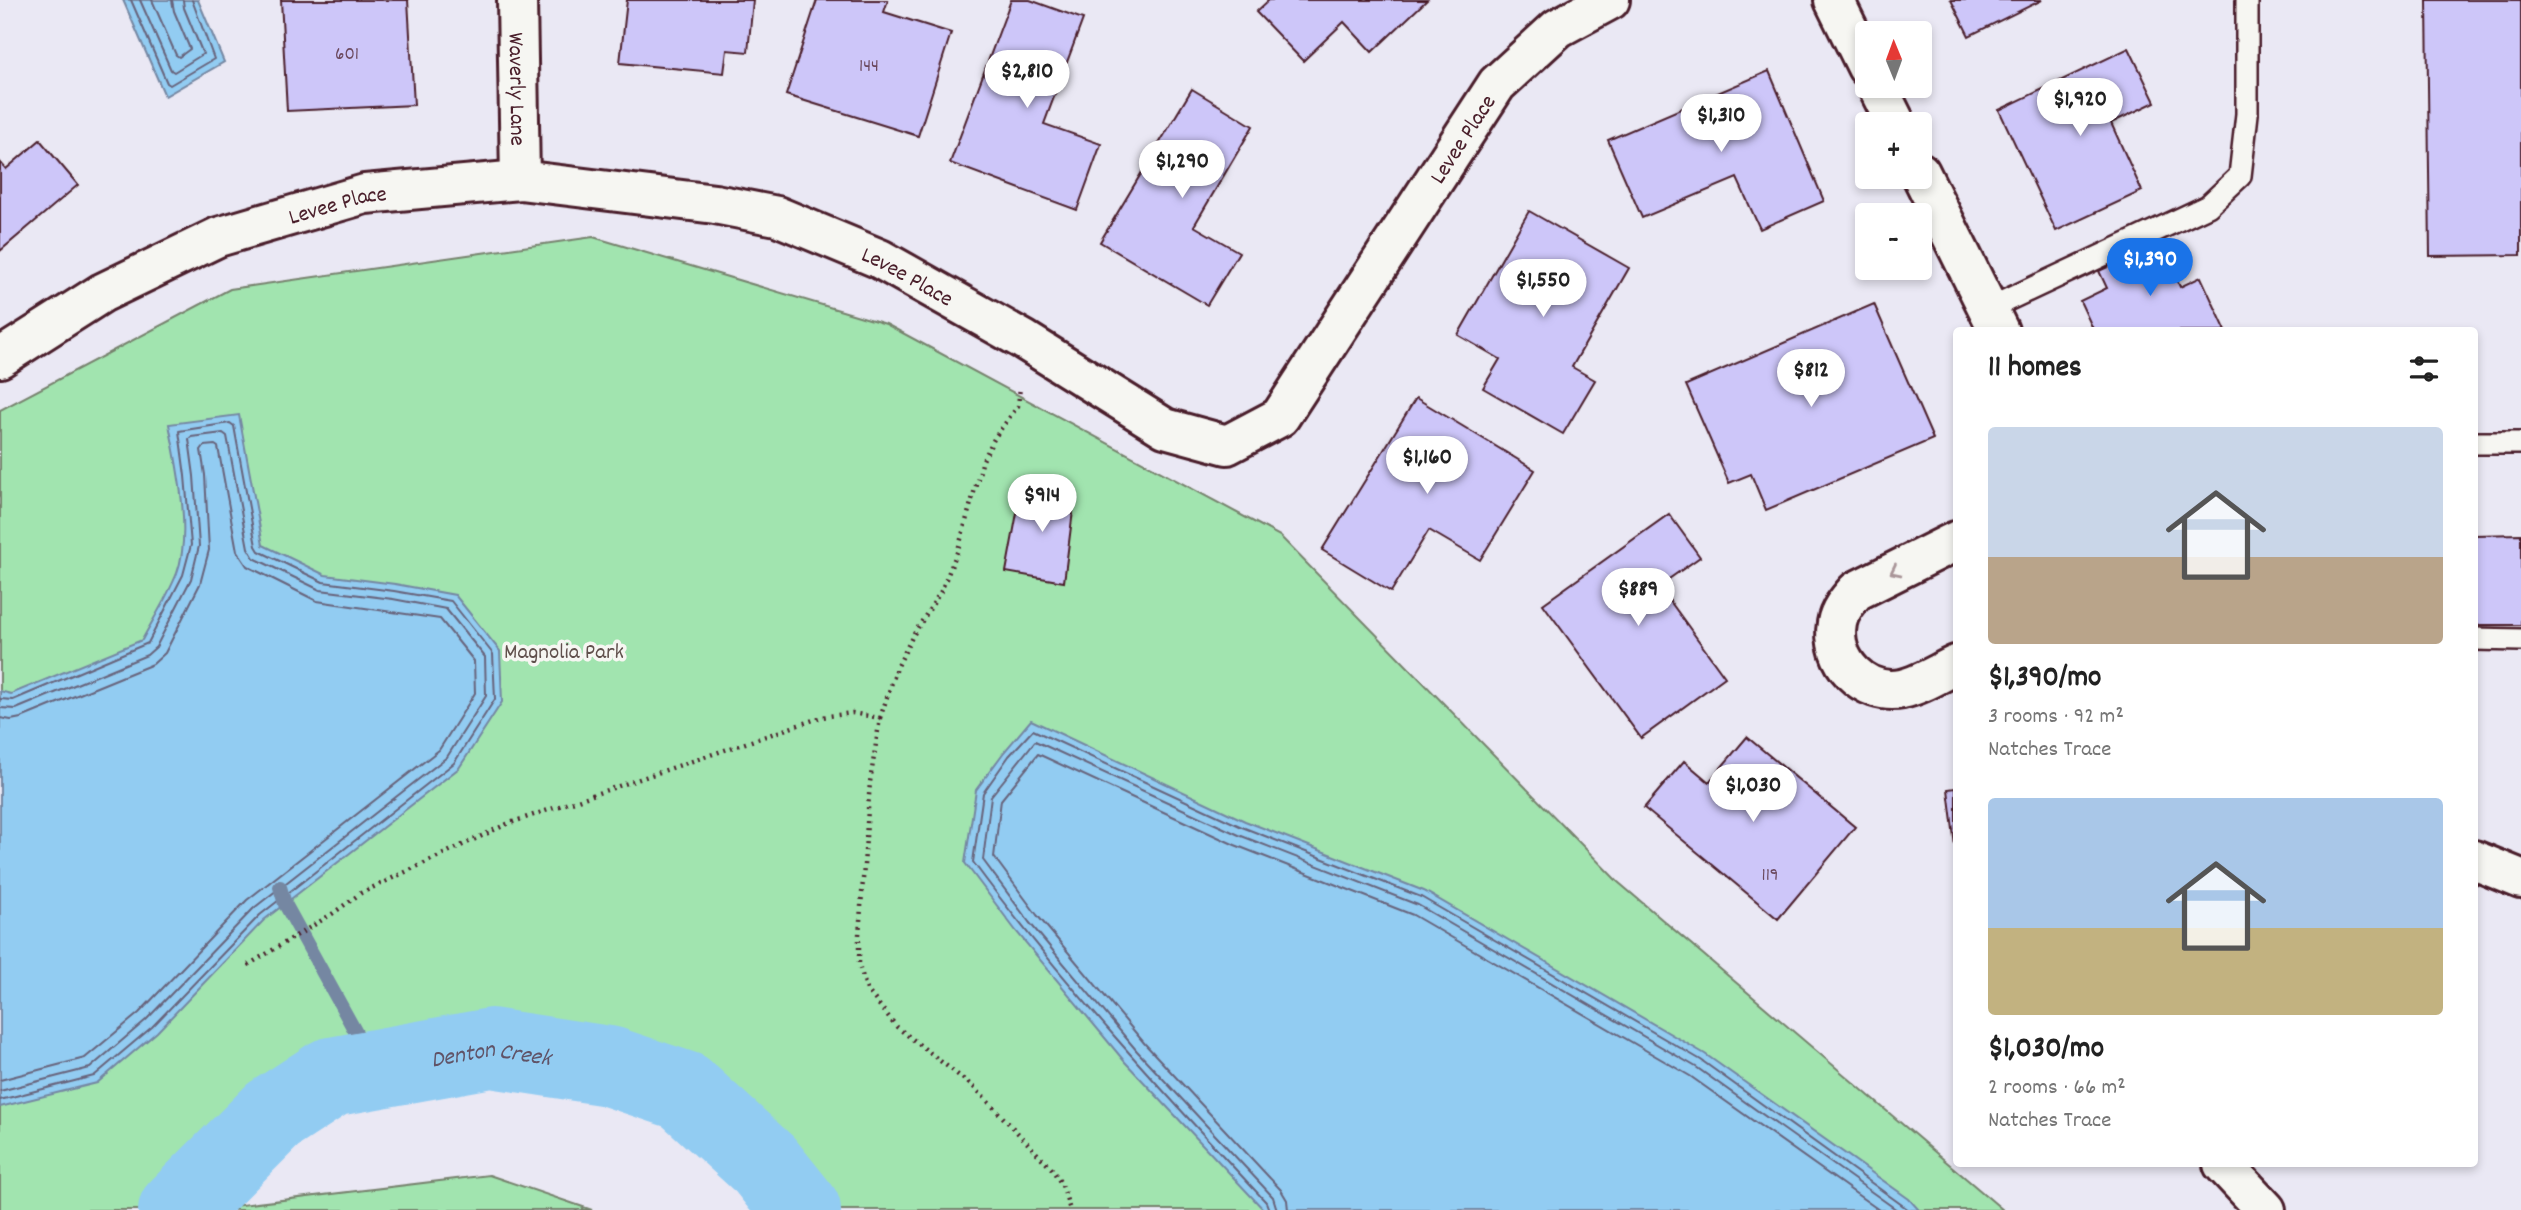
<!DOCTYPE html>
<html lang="en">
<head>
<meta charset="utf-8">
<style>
  body { margin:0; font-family:Dekko,sans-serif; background:#f2f2f2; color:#222; height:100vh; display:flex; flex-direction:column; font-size:26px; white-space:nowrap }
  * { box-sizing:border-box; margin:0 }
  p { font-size:23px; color:#767676 }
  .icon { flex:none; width:38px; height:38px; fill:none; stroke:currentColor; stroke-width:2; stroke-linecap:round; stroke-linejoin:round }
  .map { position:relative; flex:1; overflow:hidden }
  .sheet { position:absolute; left:1953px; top:327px; width:525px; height:840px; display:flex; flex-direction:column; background:#fff; border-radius:7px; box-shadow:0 4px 10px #0003 }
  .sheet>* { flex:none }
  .needle { width:46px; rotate:359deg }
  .buttons { position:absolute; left:1855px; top:21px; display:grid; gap:14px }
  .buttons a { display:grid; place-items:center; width:77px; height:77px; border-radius:7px; background:#fff; box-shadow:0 4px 10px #0003; font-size:35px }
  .price { position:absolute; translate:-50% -60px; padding:0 16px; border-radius:24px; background:#fff; color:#222; font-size:23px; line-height:46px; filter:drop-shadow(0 2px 4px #0008) }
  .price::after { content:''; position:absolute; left:50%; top:42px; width:21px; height:16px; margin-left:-10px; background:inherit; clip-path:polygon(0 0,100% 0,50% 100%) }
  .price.current { background:#1a73e8; color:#fff }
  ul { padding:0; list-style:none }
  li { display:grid; align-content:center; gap:14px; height:371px; padding:0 35px }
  li span { display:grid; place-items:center; height:217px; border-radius:7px; color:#555 }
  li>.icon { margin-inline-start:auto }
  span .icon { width:126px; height:126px; fill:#fffc; stroke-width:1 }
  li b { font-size:30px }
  h2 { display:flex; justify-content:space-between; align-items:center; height:84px; padding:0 35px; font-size:30px }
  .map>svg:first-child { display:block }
</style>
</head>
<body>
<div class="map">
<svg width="2521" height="1210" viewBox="0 0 2521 1210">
  <rect width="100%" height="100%" fill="#eae8f4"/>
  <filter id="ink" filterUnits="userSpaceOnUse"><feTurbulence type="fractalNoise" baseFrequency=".0143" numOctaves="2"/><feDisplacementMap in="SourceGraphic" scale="14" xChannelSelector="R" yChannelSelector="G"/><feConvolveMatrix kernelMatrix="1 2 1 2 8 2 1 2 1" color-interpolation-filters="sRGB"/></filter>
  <g filter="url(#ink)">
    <!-- green -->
    <path fill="#a1e4af" stroke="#76826d" stroke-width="2" d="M593,237L886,324L1280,536L1618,882L2003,1210H801L765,1165L684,1091L609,1066L491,1048L331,1077L273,1115L178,1210H0V410L230,289Z
      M489,1175L592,1210H212L216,1208Z"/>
    <!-- water -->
    <path fill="#92ccf2" stroke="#7587a2" stroke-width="2" d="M123,0H198L224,62L165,96Z
      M239,415L263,545L325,575L395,584L455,595L500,651L502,702L459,768L264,920L157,1032L97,1083L0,1107V691L11,694L142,640C154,618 168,596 177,573C192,533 177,466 169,424Z
      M1031,720L1245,821L1424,891L1705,1054L1909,1199L1919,1210H1264L1125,1062L1016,931L965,863L976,790L1004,752Z"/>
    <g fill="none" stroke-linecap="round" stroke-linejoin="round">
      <!-- shore -->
      <path stroke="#67647b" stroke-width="2" d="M131,0L167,83L170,85L214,59L192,0
        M140,0L171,70L174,72L203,54L184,8L183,0
        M152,0L176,55L179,57L190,49L174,11L172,0
        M0,699L13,700L148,643L183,575L191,545L185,476L179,431L230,423L234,426L256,546L259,551L323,582L394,591L451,601L493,654L495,699L454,763L260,915L152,1027L94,1076L0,1100
        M0,708L16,709L147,655L156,647L191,579L199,546L194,476L189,439L191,437L223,433L227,436L248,548L254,558L320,590L393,599L446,609L485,657L486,696L447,757L254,908L146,1020L90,1068L0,1091
        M0,718L11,720L21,718L153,664L165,653L200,584L209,550L205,475L201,450L204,446L215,445L218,447L237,551L247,566L317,601L440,619L474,661L475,693L439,750L247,900L139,1013L85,1058L0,1080
        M1269,1210L1266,1202C1164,1093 1062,983 973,862L983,793L1009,756L1033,730L1242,827L1421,897L1701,1060L1909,1210
        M1277,1210L1273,1197L1137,1051L1029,922L983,860L991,796L1035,741L1239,835L1418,905L1696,1067L1897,1210
        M1288,1210L1287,1200L1281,1190L1145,1044L1037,915L994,857L1001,800L1038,754L1235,845L1413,915L1690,1076L1879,1210"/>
      <!-- stream -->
      <path stroke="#7587a2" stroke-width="14" d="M280,887L285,904L376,1069"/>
      <!-- river -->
      <path stroke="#92ccf2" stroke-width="80" id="s1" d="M178,1210L273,1115L331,1077L491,1048L609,1066L684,1091L765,1165L801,1210"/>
    </g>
    <!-- building -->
    <path fill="#cdc6f9" stroke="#4a1f2b" stroke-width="2" d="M281,0H408L414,105L287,111Z
      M627,0H753L748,52L727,50L724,73L620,63Z
      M817,0H888L884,12L951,33L918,136L786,95Z
      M1011,0H1030L1083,19L1044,124L1101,144L1077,210L950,163Z
      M1269,0H1427L1372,52L1344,22L1303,61L1256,12Z
      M1951,0H2042L1969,36Z
      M2427,0H2521V255L2430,256Z
      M2129,48L2155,102L2111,123L2142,191L2056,231L1999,110Z
      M1769,71L1824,201L1760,229L1737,178L1642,218L1608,140Z
      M1192,89L1253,126L1194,226L1239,252L1207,305L1100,242Z
      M40,140L78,185L0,251V162L6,169Z
      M1529,211L1629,268L1572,367L1595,380L1563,434L1483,388L1500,359L1458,335Z
      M2160,243L2180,287L2201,277L2226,331H2094L2080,301L2107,288L2099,271Z
      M1874,304L1933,439L1766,510L1751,474L1729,483L1686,385Z
      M1416,398L1535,470L1480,560L1429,530L1391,592L1322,550Z
      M1022,486L1075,495L1064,582L1006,572Z
      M1669,514L1700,557L1659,586L1725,677L1641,738L1543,604Z
      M2521,534V625H2474V535Z
      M1747,737L1855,827L1778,919L1644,808L1684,761L1709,782Z
      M1956,788V854L1948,789Z"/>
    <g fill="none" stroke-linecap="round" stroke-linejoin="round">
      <defs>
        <path id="service" d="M1988,309L2208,206L2240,176L2247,114V0
          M2474,443H2521
          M2474,639L2521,640"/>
        <g id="minor">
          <path id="s2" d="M517,0L520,180"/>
          <path d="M1834,0L1867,67"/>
          <path d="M1877,86L1896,124"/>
          <path d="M1920,172L1999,331"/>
          <path id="s3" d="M0,358L102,293L218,237L365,194L520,180L715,204L777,216L880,259L1024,340L1165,428L1227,445L1280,417L1497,84L1558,28L1610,0"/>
          <path d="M1956,541L1856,591C1848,600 1839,611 1837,623C1830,661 1864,696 1902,689C1921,685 1939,673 1956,665"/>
          <path d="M2474,860L2521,879"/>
          <path d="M2223,1164L2266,1210"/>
        </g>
      </defs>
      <!-- service casing -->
      <use href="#service" stroke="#4a1f2b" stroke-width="26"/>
      <!-- minor casing -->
      <use href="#minor" stroke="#4a1f2b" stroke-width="44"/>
      <!-- path -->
      <path stroke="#4a1f2b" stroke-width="4.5" stroke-dasharray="2 5" stroke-linecap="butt" d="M880,718L897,668L912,637L941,591L958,550L983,460L995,437L1018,406L1020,387
        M248,965L332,914L361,893L507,824L822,717L852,713L880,718L870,782L859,935V965L867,990L897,1027L976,1089L1052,1169L1062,1185L1070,1210"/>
      <!-- service -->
      <use href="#service" stroke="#f6f6f2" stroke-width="21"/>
      <!-- minor -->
      <use href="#minor" stroke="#f6f6f2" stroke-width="38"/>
    </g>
    <!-- one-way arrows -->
    <defs><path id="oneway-chevron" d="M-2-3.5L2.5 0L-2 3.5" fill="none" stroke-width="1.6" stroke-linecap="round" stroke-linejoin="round" transform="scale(1.75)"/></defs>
    <use stroke="#a99598" href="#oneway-chevron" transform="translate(1895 571) rotate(154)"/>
  </g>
  <g text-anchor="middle" stroke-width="7" stroke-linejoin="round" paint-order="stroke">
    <!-- number labels -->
    <g font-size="19" fill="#6b495e">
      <text x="347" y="59">601</text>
      <text x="869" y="71">144</text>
      <text x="1770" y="880">119</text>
    </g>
    <!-- street labels -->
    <g font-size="23" fill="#4a1f2b" stroke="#f6f6f2">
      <text dy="8" stroke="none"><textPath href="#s2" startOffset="89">Waverly Lane</textPath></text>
      <text dy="8" stroke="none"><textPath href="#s3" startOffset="1718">Levee Place</textPath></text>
      <text dy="8" stroke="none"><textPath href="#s3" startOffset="374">Levee Place</textPath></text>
      <text dy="8" stroke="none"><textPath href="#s3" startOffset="962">Levee Place</textPath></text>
    </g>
    <!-- park labels -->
    <g font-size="23" fill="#60504c" stroke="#f6f6f2">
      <text x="564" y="658">Magnolia Park</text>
    </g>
    <!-- water labels -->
    <g font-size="24" font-style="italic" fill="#605367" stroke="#f6f6f2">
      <text dy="8" stroke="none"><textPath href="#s1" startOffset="366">Denton Creek</textPath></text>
    </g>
  </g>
</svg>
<div class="buttons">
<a><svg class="needle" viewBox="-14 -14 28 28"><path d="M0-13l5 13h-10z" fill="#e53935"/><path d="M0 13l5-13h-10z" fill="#767676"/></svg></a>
<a>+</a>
<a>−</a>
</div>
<b class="price" style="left:1027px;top:110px">$2,810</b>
<b class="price" style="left:2080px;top:138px">$1,920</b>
<b class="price" style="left:1721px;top:154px">$1,310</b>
<b class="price" style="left:1182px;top:200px">$1,290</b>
<b class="price current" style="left:2150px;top:298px">$1,390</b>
<b class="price" style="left:1543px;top:319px">$1,550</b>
<b class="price" style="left:1811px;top:409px">$812</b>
<b class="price" style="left:1427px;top:496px">$1,160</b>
<b class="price" style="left:1042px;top:534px">$914</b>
<b class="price" style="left:1638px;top:628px">$889</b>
<b class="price" style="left:1753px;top:824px">$1,030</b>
<section class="sheet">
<h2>11 homes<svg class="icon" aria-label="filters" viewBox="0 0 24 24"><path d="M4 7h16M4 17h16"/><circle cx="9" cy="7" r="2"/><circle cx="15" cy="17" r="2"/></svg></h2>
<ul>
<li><span style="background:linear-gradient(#c9d6e8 60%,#b9a48a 0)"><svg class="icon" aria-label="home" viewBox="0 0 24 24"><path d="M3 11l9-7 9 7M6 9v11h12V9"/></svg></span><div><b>$1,390/mo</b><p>3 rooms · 92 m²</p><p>Natches Trace</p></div></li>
<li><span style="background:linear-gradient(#a9c7e8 60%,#c2b280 0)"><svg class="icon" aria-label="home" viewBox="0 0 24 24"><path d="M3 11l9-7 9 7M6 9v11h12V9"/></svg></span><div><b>$1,030/mo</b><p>2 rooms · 66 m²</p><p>Natches Trace</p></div></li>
</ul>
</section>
</div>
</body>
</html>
